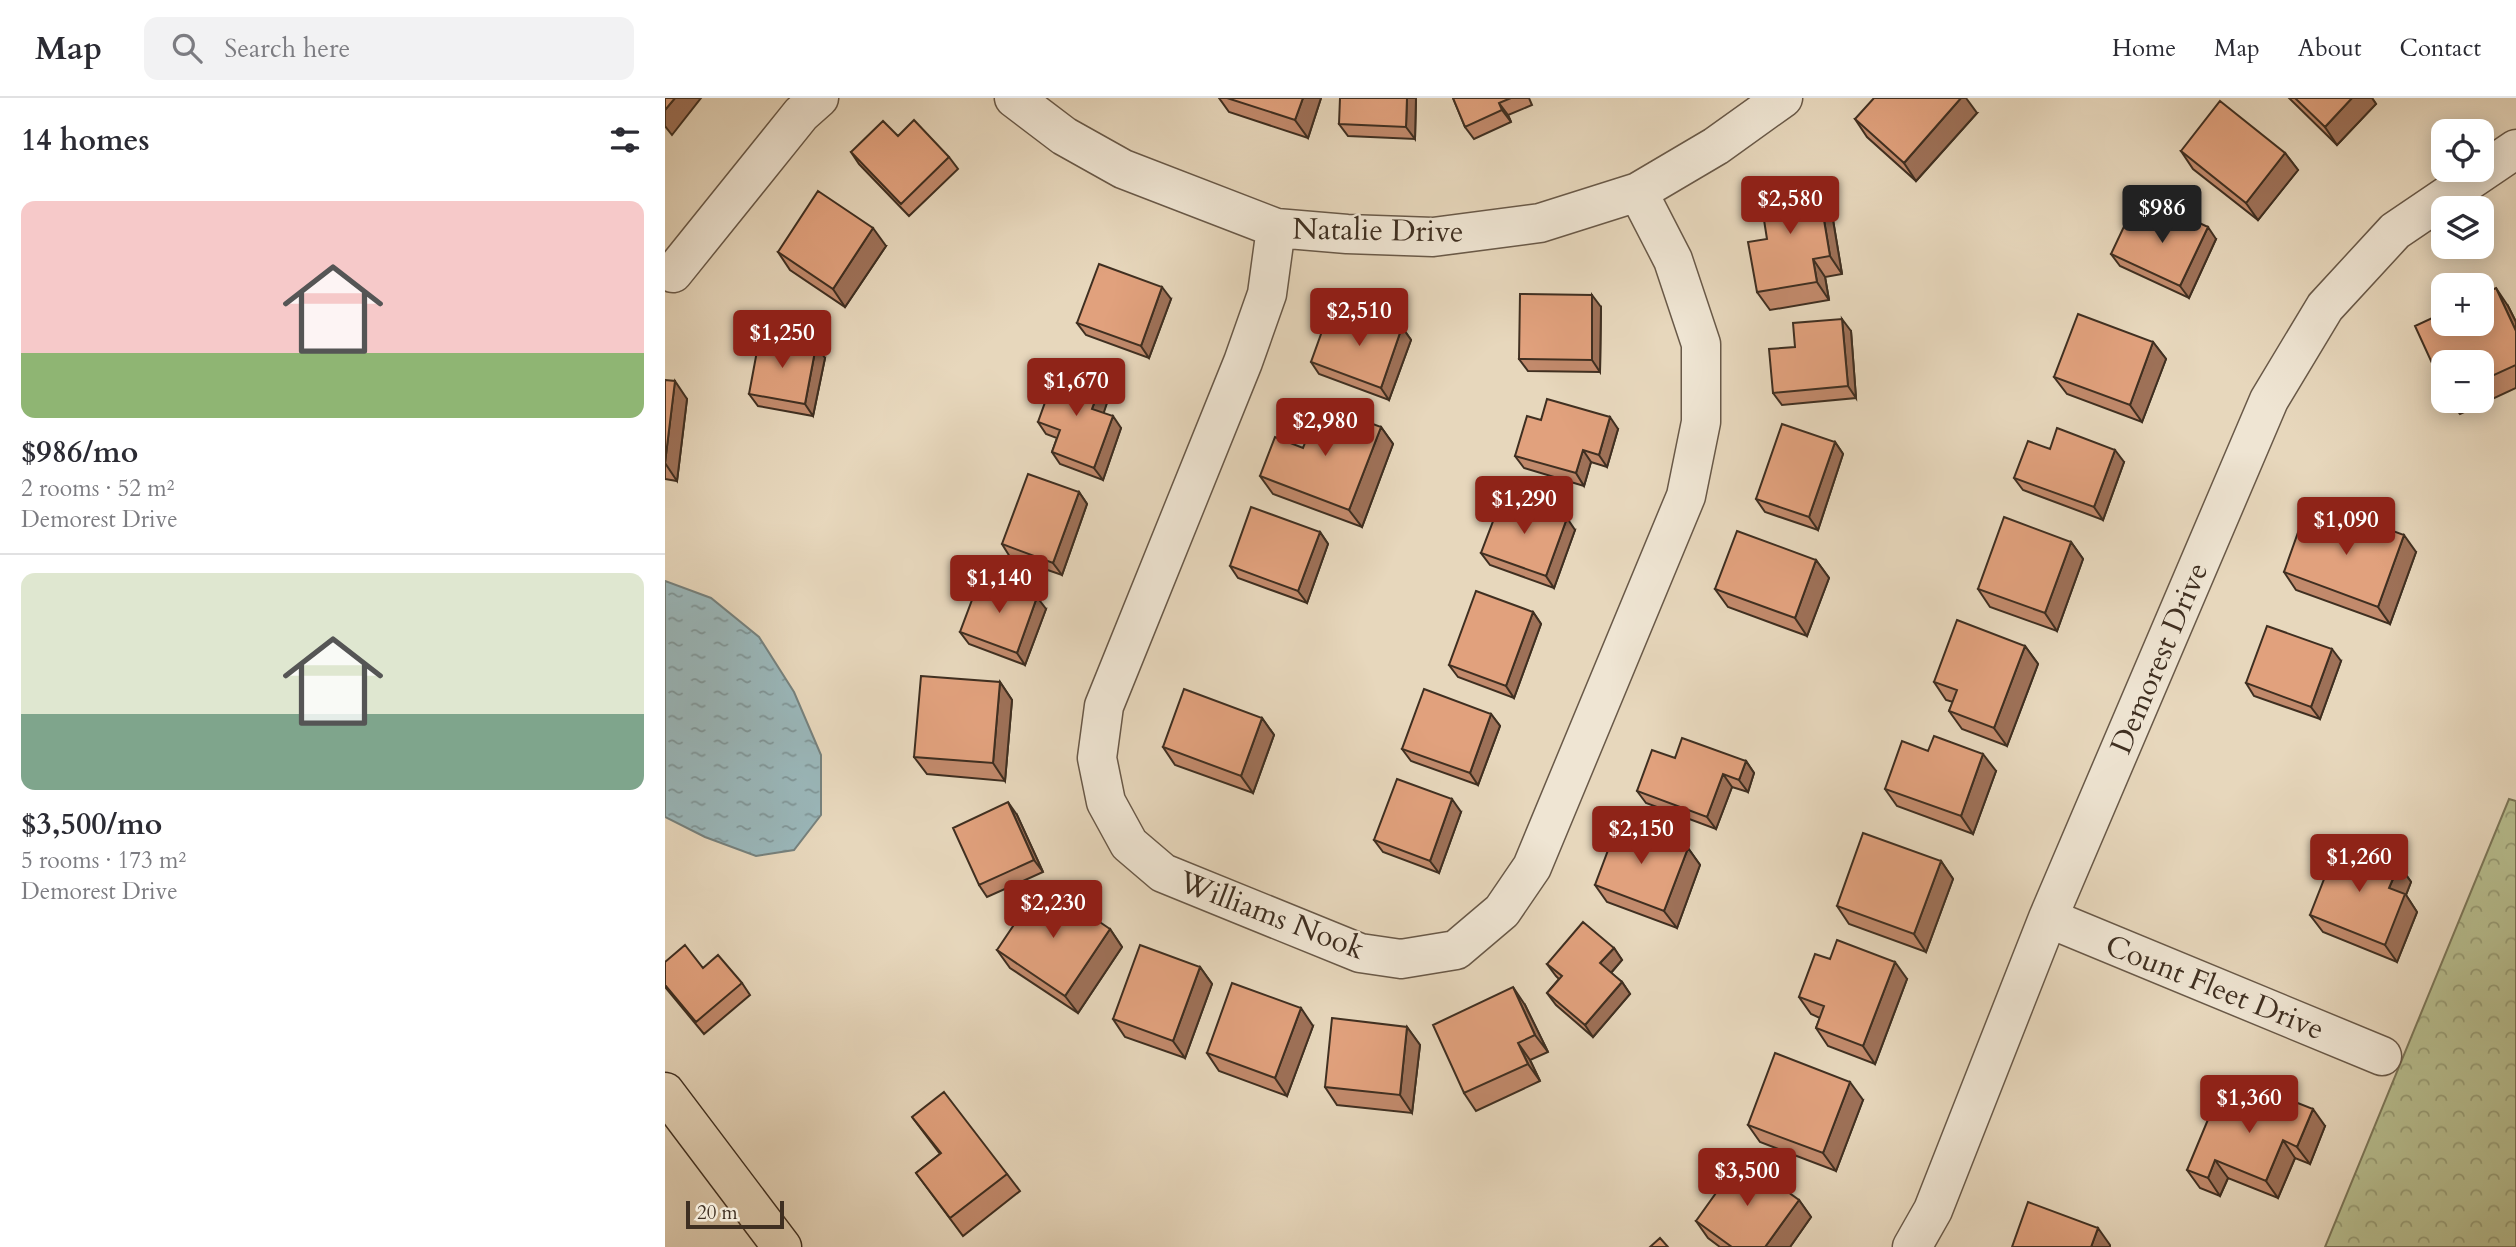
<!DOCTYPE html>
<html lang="en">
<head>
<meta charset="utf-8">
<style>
  body { margin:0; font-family:Cardo,serif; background:#f2f2f3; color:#2b2b33; height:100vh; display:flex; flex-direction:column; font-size:26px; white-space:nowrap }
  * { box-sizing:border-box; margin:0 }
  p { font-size:23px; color:#7c7c81 }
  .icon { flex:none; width:38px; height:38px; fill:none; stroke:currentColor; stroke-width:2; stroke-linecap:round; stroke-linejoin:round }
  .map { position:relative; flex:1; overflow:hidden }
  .details { display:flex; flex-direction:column; background:#fff; width:665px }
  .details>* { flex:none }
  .controls { position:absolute; left:1766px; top:21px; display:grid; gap:14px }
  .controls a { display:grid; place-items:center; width:63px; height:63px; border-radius:14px; background:#fff; box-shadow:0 4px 18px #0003; font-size:35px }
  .scale { position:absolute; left:21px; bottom:18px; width:98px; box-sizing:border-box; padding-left:7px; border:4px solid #3f2f21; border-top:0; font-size:19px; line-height:24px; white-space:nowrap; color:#3f2f21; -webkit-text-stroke:5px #efe5d3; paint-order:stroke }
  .price { position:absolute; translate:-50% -60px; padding:0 16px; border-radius:7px; background:#8f2418; color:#fff; font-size:23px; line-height:46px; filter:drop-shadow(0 2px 4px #0008) }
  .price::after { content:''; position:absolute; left:50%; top:42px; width:21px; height:16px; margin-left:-10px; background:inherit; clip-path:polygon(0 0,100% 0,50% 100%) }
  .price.on { background:#222; color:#fff }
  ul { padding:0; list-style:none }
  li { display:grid; align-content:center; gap:14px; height:371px; padding:0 21px }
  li+li { border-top:2px solid #e1e1e2 }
  li span { display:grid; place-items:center; height:217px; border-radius:14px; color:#555 }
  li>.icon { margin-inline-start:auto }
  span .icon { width:126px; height:126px; fill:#fffc; stroke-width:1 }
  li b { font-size:30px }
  h2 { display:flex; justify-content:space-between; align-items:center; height:84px; padding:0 21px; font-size:30px }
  header { display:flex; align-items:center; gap:42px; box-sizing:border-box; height:98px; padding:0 35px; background:#fff; border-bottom:2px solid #e1e1e2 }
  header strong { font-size:33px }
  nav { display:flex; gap:38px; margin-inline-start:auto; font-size:24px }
  .search { width:490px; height:63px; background:#f2f2f3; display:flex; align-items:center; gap:18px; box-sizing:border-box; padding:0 24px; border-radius:14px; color:#7c7c81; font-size:26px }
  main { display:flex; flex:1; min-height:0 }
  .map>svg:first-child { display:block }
</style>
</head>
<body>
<header>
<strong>Map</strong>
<div class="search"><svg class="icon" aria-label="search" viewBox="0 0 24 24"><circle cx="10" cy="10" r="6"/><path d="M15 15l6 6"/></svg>Search here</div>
<nav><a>Home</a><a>Map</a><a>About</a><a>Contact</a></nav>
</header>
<main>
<section class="details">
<h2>14 homes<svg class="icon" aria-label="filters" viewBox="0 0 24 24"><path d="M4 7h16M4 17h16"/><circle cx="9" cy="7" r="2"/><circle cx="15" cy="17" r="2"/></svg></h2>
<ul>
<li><span style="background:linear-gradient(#f6c9c9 70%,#8fb573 0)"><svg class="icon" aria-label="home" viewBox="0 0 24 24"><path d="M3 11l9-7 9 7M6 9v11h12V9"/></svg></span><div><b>$986/mo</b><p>2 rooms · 52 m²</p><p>Demorest Drive</p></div></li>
<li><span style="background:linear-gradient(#dfe7d0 65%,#7fa58c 0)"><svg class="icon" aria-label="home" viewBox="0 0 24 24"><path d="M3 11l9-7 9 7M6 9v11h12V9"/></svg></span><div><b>$3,500/mo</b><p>5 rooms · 173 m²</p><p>Demorest Drive</p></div></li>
</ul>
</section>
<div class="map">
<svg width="1851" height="1149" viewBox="0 0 1851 1149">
  <defs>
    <pattern id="forest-crowns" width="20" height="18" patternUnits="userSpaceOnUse" patternTransform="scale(1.75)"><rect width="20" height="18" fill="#b7be8f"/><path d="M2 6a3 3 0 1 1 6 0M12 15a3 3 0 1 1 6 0" fill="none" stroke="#969b74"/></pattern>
    <pattern id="water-ripples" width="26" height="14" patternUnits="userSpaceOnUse" patternTransform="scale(1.75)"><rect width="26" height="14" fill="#9ab7ba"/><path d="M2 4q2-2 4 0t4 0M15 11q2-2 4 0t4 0" fill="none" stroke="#7f9597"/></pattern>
  </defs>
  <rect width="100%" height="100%" fill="#e7d7bc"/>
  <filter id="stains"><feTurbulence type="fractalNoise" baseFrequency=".00286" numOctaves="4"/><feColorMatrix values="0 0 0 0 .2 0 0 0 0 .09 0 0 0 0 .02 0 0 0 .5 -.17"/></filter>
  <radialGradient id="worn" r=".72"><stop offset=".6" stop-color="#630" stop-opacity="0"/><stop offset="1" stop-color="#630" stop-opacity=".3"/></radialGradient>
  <!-- forest -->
  <path fill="url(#forest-crowns)" stroke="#7b7658" stroke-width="2" d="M1844,701L1851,703V1149H1660Z"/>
  <!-- water -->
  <path fill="url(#water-ripples)" stroke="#76817d" stroke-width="2" d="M0,483L46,500L94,539L129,594L156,657V717L129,752L91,758L40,739L0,719Z"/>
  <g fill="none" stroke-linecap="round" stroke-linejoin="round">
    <defs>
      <path id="minor" d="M349,0L399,38L458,71L611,130L682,136L768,139L875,125L973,94L1051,48L1118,0
        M611,130L602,196L578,264L439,608L432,660L441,704L464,746L498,775L695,855L736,861L791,852L837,813L867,769L1021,398L1036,324V246L1008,162L973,94
        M8,175L136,16L154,0
        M1383,820L1717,958
        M1247,1149L1268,1112L1383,820L1604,302L1660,209L1730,133L1851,51"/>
      <path id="major" d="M0,994L117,1149"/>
    </defs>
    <!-- minor casing -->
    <use href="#minor" stroke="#695948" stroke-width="41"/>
    <!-- major casing -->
    <use href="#major" stroke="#3f2f21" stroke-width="41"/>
    <!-- minor -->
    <use href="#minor" stroke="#efe5d3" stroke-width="38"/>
    <!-- major -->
    <use href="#major" stroke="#e7d7bc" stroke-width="38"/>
  </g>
  <!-- wall -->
  <path fill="#c28a6c" stroke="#3f2f21" stroke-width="2" d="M554,0H656L643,40L564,14Z
    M751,0L750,41L683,38L674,26Z
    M788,0H864L867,7L843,17L846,24L809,41L800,29Z
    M1624,0H1707L1711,6L1672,47Z
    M1312,15L1251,83L1202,39L1190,21Z
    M233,38L284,59L293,71L244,118L194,66L186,54Z
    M1516,53L1620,55L1633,72L1593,122L1528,71Z
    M1164,98L1177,176L1160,179L1164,202L1105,212L1092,194L1102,141Z
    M1488,131L1551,141L1524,200L1455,168L1446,156Z
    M221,148L180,209L125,172L113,154Z
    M506,201L484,260L421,237L412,225Z
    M1843,208L1851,224V290L1795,316L1785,303H1816V264Z
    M936,209L935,274L863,273L854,261Z
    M737,229L746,242L724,302L654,276L646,264L682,233Z
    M1186,233L1191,300L1117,307L1108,295L1130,249Z
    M1488,244L1501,261L1477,324L1402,296L1389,279Z
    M160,260L148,318L93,308L84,296Z
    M0,282L22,301L12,383L0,381Z
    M444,299L438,315L456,330L438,382L395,366L387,354L392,340L381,336L373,324Z
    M876,322L953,331L942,369L926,364L919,388L859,370L850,358Z
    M716,329L728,346L697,429L608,396L595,378L638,350Z
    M1170,344L1178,356L1153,432L1100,414L1091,401Z
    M1385,351L1459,364L1438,422L1358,392L1349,380Z
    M414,394L422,406L397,477L345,459L337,446Z
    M910,432L889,490L825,467L816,455Z
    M655,434L663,446L642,505L573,480L565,468Z
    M1660,434L1751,454L1725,526L1631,492L1619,474Z
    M1406,444L1418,461L1392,533L1325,509L1313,491Z
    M1151,462L1164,480L1142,538L1063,509L1050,491Z
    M381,511L360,567L304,546L295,534Z
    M868,514L876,526L849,600L793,579L784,567Z
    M1360,548L1373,566L1342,648L1297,631L1284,613L1288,604L1281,602L1269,584Z
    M1676,563L1655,621L1589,598L1581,585Z
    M335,584L347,602L340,683L262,676L249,659Z
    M826,616L835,628L813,687L746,663L737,651Z
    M597,620L609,637L588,695L510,667L498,649Z
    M1263,653L1331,673L1308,736L1232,708L1220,691Z
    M1010,660L1081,663L1089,675L1083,694L1067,689L1051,731L981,705L972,693Z
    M796,714L774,775L718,754L709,742Z
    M352,717L378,774L322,799L314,787Z
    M1023,750L1035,767L1012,830L942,804L930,787Z
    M1276,763L1288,781L1261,854L1184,826L1172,808Z
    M1734,767L1746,784L1741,797L1752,814L1732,864L1658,834L1645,817Z
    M445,831L457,849L413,915L345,870L332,852Z
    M949,850L957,862L946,875L957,884L965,896L928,939L891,907L882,895L894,881L891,878L882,866Z
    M1165,861L1242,881L1210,966L1163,948L1151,930L1155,920L1146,916L1134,899Z
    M0,864L38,870L77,885L85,897L39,936L0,889Z
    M535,869L547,886L520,960L460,939L448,921Z
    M860,907L883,954L865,962L875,983L811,1013L799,995Z
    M648,928L622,998L554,973L542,955Z
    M742,929L755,947L747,1015L672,1007L660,989Z
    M1198,1002L1171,1073L1095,1044L1083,1027Z
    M1598,1013L1660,1028L1645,1066L1630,1060L1613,1100L1563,1080L1555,1098L1535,1090L1522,1072Z
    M247,1019L342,1076L355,1093L298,1138L251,1075L275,1056Z
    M1134,1102L1146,1119L1125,1149H1055L1043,1140L1031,1123Z"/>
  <!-- shaded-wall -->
  <path fill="#9e7158" stroke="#3f2f21" stroke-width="2" d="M10,0H36L7,37L0,28V12Z
    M638,0H656L643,40L630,22Z
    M742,0H751L750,41L741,29Z
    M1296,0H1301L1312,15L1251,83L1239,65Z
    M1687,0H1707L1711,6L1672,47L1660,29Z
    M834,5L843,17L846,24L837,12Z
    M1620,55L1633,72L1593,122L1581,105Z
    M1152,80L1164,98L1177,176L1165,158Z
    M1543,129L1551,141L1524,200L1515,188Z
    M208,130L221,148L180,209L168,191Z
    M1148,161L1160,179L1164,202L1152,184Z
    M497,189L506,201L484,260L476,248Z
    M1831,190L1843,208L1851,224V233Z
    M927,197L936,209L935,274L927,262Z
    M1177,221L1186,233L1191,300L1183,288Z
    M737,229L746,242L724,302L716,290Z
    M1488,244L1501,261L1477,324L1465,307Z
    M151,248L160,260L148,318L140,306Z
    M10,283L22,301L12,383L0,365Z
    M436,287L444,299L436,323L427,311Z
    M448,318L456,330L438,382L429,370Z
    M945,319L953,331L942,369L934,357Z
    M716,329L728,346L697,429L684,412Z
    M1170,344L1178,356L1153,432L1144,419Z
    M918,352L926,364L919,388L911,375Z
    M1450,352L1459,364L1438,422L1429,409Z
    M414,394L422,406L397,477L388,465Z
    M902,420L910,432L889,490L881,478Z
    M655,434L663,446L642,505L633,493Z
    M1739,437L1751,454L1725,526L1713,509Z
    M1406,444L1418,461L1392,533L1380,515Z
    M1151,462L1164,480L1142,538L1130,520Z
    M372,499L381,511L360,567L352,555Z
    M868,514L876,526L849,600L841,588Z
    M1360,548L1373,566L1342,648L1329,630Z
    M1667,551L1676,563L1655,621L1646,609Z
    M335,584L347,602L340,683L328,665Z
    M826,616L835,628L813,687L805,675Z
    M597,620L609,637L588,695L576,678Z
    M1318,656L1331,673L1308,736L1296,718Z
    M1081,663L1089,675L1083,694L1074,682Z
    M1058,676L1067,689L1051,731L1042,719Z
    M787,701L796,714L774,775L765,763Z
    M343,704L352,717L378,774L369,762Z
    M1023,750L1035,767L1012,830L999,813Z
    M1276,763L1288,781L1261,854L1249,836Z
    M1734,767L1746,784L1741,797L1752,814L1732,864L1720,847L1724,790Z
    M445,831L457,849L413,915L400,898Z
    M949,850L957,862L944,877L935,865Z
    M1230,864L1242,881L1210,966L1198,948Z
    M535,869L547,886L520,960L508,943Z
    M957,884L965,896L928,939L920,927Z
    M848,889L860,907L883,954L870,937Z
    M636,910L648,928L622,998L610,980Z
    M742,929L755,947L747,1015L735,997Z
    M853,945L865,962L875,983L863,966Z
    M1185,984L1198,1002L1171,1073L1158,1055Z
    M1648,1011L1660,1028L1645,1066L1632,1049Z
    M1618,1042L1630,1060L1613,1100L1601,1083Z
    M1550,1062L1563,1080L1555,1098L1543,1080Z
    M1134,1102L1146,1119L1125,1149H1100Z
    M1433,1130L1445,1147V1149H1426Z"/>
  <!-- building -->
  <path fill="#e1a17d" stroke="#3f2f21" stroke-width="2" d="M0,0H10L0,12Z
    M562,0H638L630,22Z
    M675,0H742L741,29L674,26Z
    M788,0H846L834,5L837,12L800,29Z
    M1209,0H1296L1239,65L1190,21Z
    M1630,0H1687L1660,29Z
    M1555,3L1620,55L1581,105L1516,53Z
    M249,22L284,59L236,106L186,54L218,23L233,38Z
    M1152,80L1165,158L1148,161L1152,184L1092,194L1083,144L1102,141L1094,90Z
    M153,93L208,130L168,191L113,154Z
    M1498,108L1543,129L1515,188L1446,156L1463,120L1488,131Z
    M434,166L497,189L476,248L412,225Z
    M1831,190L1851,233V267L1816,283V264H1778V289L1750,228L1778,215V226H1816V197Z
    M855,196L927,197V262L854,261Z
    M689,212L737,229L716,290L646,264L660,225L682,233Z
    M1413,216L1488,244L1465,307L1389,279Z
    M1177,221L1183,288L1108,295L1104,251L1130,249L1128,225Z
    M95,237L151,248L140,306L84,296Z
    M392,271L436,287L427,311L448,318L429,370L387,354L395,332L373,324Z
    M0,282L10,283L0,365Z
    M882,301L945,319L934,357L918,352L911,375L850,358L862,318L876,322Z
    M655,306L716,329L684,412L595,378L610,339L638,350Z
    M1117,326L1170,344L1144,419L1091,401Z
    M1392,330L1450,352L1429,409L1349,380L1363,343L1385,351Z
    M363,376L414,394L388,465L337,446Z
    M838,397L902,420L881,478L816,455Z
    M586,409L655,434L633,493L565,468Z
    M1668,411L1739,437L1713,509L1619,474L1636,426L1660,434Z
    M1339,419L1406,444L1380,515L1313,491Z
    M1072,433L1151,462L1130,520L1050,491Z
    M316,478L372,499L352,555L295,534Z
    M811,493L868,514L841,588L784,567Z
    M1292,522L1360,548L1329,630L1284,613L1292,592L1269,584Z
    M1602,528L1667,551L1646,609L1581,585Z
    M256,578L335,584L328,665L249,659Z
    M519,591L597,620L576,678L498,649Z
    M759,591L826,616L805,675L737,651Z
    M1269,638L1318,656L1296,718L1220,691L1237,643L1263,653Z
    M1017,640L1081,663L1074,682L1058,676L1042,719L972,693L987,652L1010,660Z
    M732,681L787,701L765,763L709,742Z
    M343,704L369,762L314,787L288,730Z
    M954,723L1023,750L999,813L930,787Z
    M1198,735L1276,763L1249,836L1172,808Z
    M1674,743L1734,767L1724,790L1740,796L1720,847L1645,817Z
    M377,785L445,831L400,898L332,852Z
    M918,824L949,850L935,865L957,884L920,927L882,895L897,878L882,866Z
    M1172,842L1230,864L1198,948L1151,930L1159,908L1134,899L1150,856L1165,861Z
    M20,847L38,870L53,857L77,885L31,924L0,887V864Z
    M475,847L535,869L508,943L448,921Z
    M567,885L636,910L610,980L542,955Z
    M848,889L870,937L853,945L863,966L799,995L768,927Z
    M667,920L742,929L735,997L660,989Z
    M1110,955L1185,984L1158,1055L1083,1027Z
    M279,994L342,1076L285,1120L251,1075L276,1055L247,1019Z
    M1605,994L1648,1011L1632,1049L1618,1042L1601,1083L1550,1062L1543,1080L1522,1072L1554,995L1598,1013Z
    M1076,1060L1134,1102L1100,1149H1067L1031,1123Z
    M1363,1104L1433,1130L1426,1149H1347Z
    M995,1140L1003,1149H985Z"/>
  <g text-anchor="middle" stroke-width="5" stroke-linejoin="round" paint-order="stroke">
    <!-- street labels -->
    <g font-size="30" fill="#3f2f21" stroke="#efe5d3">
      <text transform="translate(713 132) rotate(1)" y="10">Natalie Drive</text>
      <text transform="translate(1494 560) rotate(-67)" y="10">Demorest Drive</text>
      <text transform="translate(607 817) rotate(21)" y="10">Williams Nook</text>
      <text transform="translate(1550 889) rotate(22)" y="10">Count Fleet Drive</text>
    </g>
  </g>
  <rect width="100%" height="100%" filter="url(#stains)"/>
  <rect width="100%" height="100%" fill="url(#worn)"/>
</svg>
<div class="controls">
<a><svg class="icon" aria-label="locate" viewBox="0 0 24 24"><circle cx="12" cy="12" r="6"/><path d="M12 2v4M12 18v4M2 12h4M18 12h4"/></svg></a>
<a><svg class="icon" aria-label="layers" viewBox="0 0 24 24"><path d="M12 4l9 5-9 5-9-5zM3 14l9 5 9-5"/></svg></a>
<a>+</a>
<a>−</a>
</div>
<div class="scale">20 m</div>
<b class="price" style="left:1125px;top:138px">$2,580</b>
<b class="price on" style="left:1497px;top:147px">$986</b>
<b class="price" style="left:694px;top:250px">$2,510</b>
<b class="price" style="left:117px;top:272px">$1,250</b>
<b class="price" style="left:411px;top:320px">$1,670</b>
<b class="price" style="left:660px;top:360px">$2,980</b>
<b class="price" style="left:859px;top:438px">$1,290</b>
<b class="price" style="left:1681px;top:459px">$1,090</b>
<b class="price" style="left:334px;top:517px">$1,140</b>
<b class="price" style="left:976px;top:768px">$2,150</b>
<b class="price" style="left:1694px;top:796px">$1,260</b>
<b class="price" style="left:388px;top:842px">$2,230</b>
<b class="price" style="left:1584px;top:1037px">$1,360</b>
<b class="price" style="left:1082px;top:1110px">$3,500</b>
</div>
</main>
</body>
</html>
